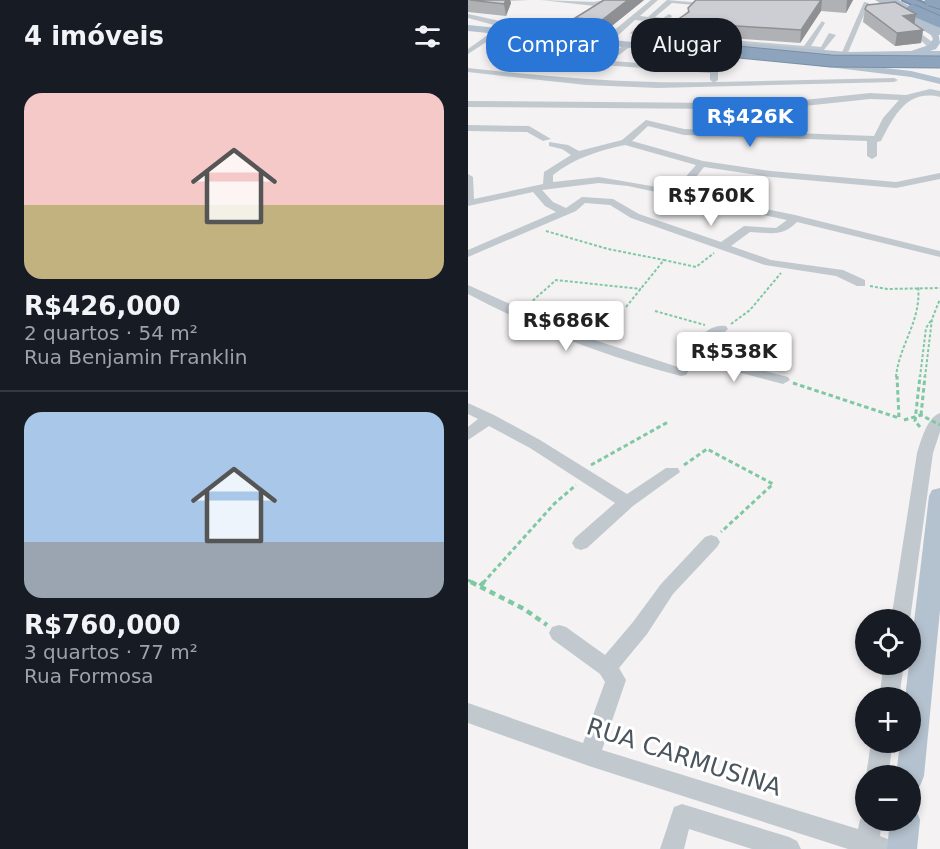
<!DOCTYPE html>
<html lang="pt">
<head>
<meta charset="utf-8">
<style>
  body { margin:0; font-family:"DejaVu Sans",sans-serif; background:#20242c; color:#f1f3f6; height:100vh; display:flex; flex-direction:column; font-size:22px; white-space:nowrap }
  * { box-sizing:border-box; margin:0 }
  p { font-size:20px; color:#9ea1a6 }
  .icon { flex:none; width:33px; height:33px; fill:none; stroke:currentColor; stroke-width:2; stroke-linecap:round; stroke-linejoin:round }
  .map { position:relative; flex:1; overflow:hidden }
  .details { display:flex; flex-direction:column; background:#171b24; width:468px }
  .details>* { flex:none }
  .guide { position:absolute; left:18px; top:18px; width:363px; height:54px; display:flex; gap:12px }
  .controls { position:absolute; left:387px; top:609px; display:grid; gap:12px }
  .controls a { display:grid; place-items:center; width:66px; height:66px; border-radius:50%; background:#171b24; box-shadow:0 3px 9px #0003; font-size:30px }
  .price { position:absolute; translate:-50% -51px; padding:0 14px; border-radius:6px; background:#fff; color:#222; font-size:20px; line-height:39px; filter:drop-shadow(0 2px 3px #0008) }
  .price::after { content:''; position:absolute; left:50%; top:36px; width:18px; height:14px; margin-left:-9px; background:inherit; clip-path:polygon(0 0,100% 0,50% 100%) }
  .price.current { background:#2976d7; color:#fff }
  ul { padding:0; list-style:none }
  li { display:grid; align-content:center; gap:12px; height:318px; padding:0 24px }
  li+li { border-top:2px solid #363941 }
  li span { display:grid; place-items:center; height:186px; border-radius:18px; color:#555 }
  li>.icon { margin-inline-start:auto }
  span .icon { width:108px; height:108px; fill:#fffc; stroke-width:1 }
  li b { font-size:26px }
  h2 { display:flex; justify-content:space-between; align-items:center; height:72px; padding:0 24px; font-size:26px }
  .chip { padding:0 21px; border-radius:24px; background:#171b24; box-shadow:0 3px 9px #0003; font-size:21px; line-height:54px }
  .chip.current { background:#2976d7; color:#fff }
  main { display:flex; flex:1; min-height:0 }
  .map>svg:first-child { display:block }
</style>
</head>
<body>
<main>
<section class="details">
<h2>4 imóveis<svg class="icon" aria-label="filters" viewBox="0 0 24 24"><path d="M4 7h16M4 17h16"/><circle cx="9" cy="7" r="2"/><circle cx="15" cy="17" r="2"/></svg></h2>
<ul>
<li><span style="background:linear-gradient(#f6c9c9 60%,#c2b280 0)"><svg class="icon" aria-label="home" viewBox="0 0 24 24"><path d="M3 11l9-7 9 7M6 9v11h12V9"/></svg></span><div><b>R$426,000</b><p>2 quartos · 54 m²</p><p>Rua Benjamin Franklin</p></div></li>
<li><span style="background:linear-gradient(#a9c7e8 70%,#9aa5b1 0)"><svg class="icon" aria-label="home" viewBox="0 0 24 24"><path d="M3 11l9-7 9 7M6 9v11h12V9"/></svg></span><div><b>R$760,000</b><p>3 quartos · 77 m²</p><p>Rua Formosa</p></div></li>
</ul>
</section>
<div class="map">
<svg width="472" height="849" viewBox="0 0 472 849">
  <rect width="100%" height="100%" fill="#f4f2f2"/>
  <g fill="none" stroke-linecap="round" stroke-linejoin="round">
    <defs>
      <path id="highway" d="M435,0H448L472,10V17Z
        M179,38L232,42L238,45L232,48L175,43V39Z"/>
    </defs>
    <!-- highway casing -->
    <use href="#highway" stroke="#798fa8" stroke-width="4"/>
    <!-- path-far2 -->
    <path stroke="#7fc8a4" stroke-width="2" stroke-dasharray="3 2" stroke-linecap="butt" d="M78,231L140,249L196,260
      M402,286L419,289L472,288
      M61,304L88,280L173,289
      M158,307L196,260L228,267L246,253
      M187,311L237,325
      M263,324L282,310L313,273
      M428,377C431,345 454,320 450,286
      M452,377L458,328L464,319
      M457,377L464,319L472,299"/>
    <!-- path-far1 -->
    <path stroke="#7fc8a4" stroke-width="3" stroke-dasharray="4.5 3" stroke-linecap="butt" d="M325,383L431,418L429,376
      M453,415L457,376
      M452,427L447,421L452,376
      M123,465L200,422
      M216,465L239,449L305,484L253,532
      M0,580L6,583
      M15,583L86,504L108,485"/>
    <!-- path -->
    <path stroke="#7fc8a4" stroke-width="4.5" stroke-dasharray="6 4.5" stroke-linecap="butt" d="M3,582L56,609L79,625
      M12,586L16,582"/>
    <!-- minor -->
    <path fill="#c1c9cf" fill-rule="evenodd" d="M0,0H61L0,3Z
      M73,0L126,2L136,0L127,6Z
      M183,0H190L172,16L180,17L199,0L234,3L218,20L219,23L214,24L200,38L193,36L206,23H198L181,36L177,34L190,22L183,21L166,35L162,33L176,21L167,20L144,41H138V37ZM204,3L226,5L210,20L202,19L204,16L201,14L195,18L187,17Z
      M396,2L401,3L379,55L372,57Z
      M0,14L32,21L108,29L104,31L26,25L0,18Z
      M354,21L357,23L343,46L353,47L361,33L368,35L355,51L254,43L246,46L242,44L253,39L336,46Z
      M28,29L35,31L0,54V49Z
      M443,29H447L468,45V49H462L443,31Z
      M72,33L75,37L49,54L134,61L160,42L163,46L143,61L244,68L257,53H263L250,71V80L247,82L426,78L430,80L426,82L190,88L118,85L0,72V68C82,77 162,84 245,82L242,80V73L26,57L22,55L26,53L40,54Z
      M462,89L472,91V97C439,89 426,116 413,141L409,142V156L404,159L399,156V141L216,135L180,126L164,141L235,161L303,171L428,182L472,173V179L428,188L303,177L236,167L216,192L327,215L472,251V257L329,222C315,237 302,233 282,232L263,246L303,260L375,270L397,280V286H389L368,276L297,265L163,218L142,205L117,203L108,211L0,257V250L88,212L77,206L65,192L0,206V174L5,177L6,199L75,184L76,172L103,155L94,149L81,146V142L100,145L111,151L154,140L178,120L216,129L406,136L415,118L431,100L402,99L336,106L256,109L0,107V101L256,103L336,100L402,93L438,95ZM157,145L228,165L206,190L131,177L85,182V175C107,158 129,151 157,145ZM131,183L160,186L319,220L308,228L276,226L253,242L171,214L145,199L114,197L98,208L85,202L74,190Z
      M0,125L61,126L83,139L75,141L59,132L0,131Z
      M0,285L108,334L210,367C220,352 236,322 258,326L260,329C251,338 240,343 232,354L320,377L322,380L315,384L227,361L218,375L213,376C139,357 68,330 0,294Z
      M0,403L26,415L72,440L159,494L198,468H210L212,472L165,506L119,548L113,550L107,548L104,543L107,538L147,503L62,448L21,426L0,440V427L10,419L0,414Z
      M472,413V432L465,453L442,620H423L449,453C453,441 459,417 472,413Z
      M243,535L249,537L252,542L249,547L205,594L179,634L151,668L158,680L134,750L390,829L392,820L398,811V820H414L412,836L425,841L429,849H380L121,766L0,723V703L115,743L137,682L132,674L84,639L81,633L84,627L91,625L98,627L137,655L165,622L193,584L237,537Z
      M416,664H436L431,698H411Z
      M403,742H425L420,776H398Z
      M214,804L321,837L329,841L333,849H284L221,829L216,849H192L206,807Z"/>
    <!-- major -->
    <path fill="#b4c1ce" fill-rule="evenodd" d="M407,0H417L470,31L472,43L468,49L462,51H472V57L380,58L238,46L233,43L238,40L380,52L443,51L461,45L465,39L463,35Z
      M0,25L252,51L257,54L252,57L0,31Z
      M356,61L443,71L472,78V84L443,77L352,66V62Z
      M472,488V610L456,776L452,786L442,790V776H428L432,742H442V698H437L461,496L464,490Z
      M442,807L448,809L452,820L449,849H419L422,820H442Z"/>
    <!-- highway -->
    <use href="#highway" fill="#8ea4bc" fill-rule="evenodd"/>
    <defs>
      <path id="highway-bridge" d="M462,0L472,3
        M444,10L472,22
        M230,48L363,61L472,62"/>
    </defs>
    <!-- highway-bridge casing -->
    <use href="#highway-bridge" stroke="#798fa8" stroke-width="13" stroke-linecap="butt"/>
    <!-- path-bridge-far1 -->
    <path stroke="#7fc8a4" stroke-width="1.5" stroke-dasharray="2 1.5" stroke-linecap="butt" d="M210,40L217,51"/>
    <!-- path-bridge -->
    <path stroke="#7fc8a4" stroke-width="3" stroke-dasharray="4.5 3" stroke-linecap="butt" d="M436,420L453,415L472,425"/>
    <!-- major-bridge -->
    <path stroke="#b4c1ce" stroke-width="10" d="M421,0L472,30"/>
    <!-- highway-bridge -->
    <use href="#highway-bridge" stroke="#8ea4bc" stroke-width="11"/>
  </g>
  <!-- wall -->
  <path fill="#afb1b5" d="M0,0H42L43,3L38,16L0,12Z
    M136,0H176L135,33L108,30L107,18Z
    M228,0H385L378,13L353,11L332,43L207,34L206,22L220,12Z
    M397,9L446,24L455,30L453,43L427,46L395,22Z"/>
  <!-- shaded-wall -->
  <path fill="#8f9094" d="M38,0H42L43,3L38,16L36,4Z
    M160,0H176L135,33L134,20Z
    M353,0H354L353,11L332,43L333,30Z
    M379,0H385L378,13Z
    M448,14L446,27L435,16Z
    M455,30L453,43L427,46L429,33Z"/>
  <!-- building -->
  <path fill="#ccced3" stroke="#8f9094" stroke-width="1.5" d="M2,0H38L36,4Z
    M136,0H160L134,20L107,18Z
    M228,0H353L333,30L206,22L221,12L220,8Z
    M427,2L448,14L435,16L455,30L429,33L397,9L399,5Z"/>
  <g text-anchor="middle" stroke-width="6" stroke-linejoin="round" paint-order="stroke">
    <!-- near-street labels -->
    <g font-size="24" fill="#4b555e" stroke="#fff">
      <text transform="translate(216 757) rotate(18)" y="8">RUA CARMUSINA</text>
    </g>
  </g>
</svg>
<div class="controls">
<a><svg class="icon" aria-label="locate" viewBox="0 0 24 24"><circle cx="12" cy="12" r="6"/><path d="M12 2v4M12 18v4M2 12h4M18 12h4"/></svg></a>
<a>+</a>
<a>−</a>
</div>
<b class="price current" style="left:282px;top:148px">R$426K</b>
<b class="price" style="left:243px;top:227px">R$760K</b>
<b class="price" style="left:98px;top:352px">R$686K</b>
<b class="price" style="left:266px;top:383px">R$538K</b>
<div class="guide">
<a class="chip current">Comprar</a>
<a class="chip">Alugar</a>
</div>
</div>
</main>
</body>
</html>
